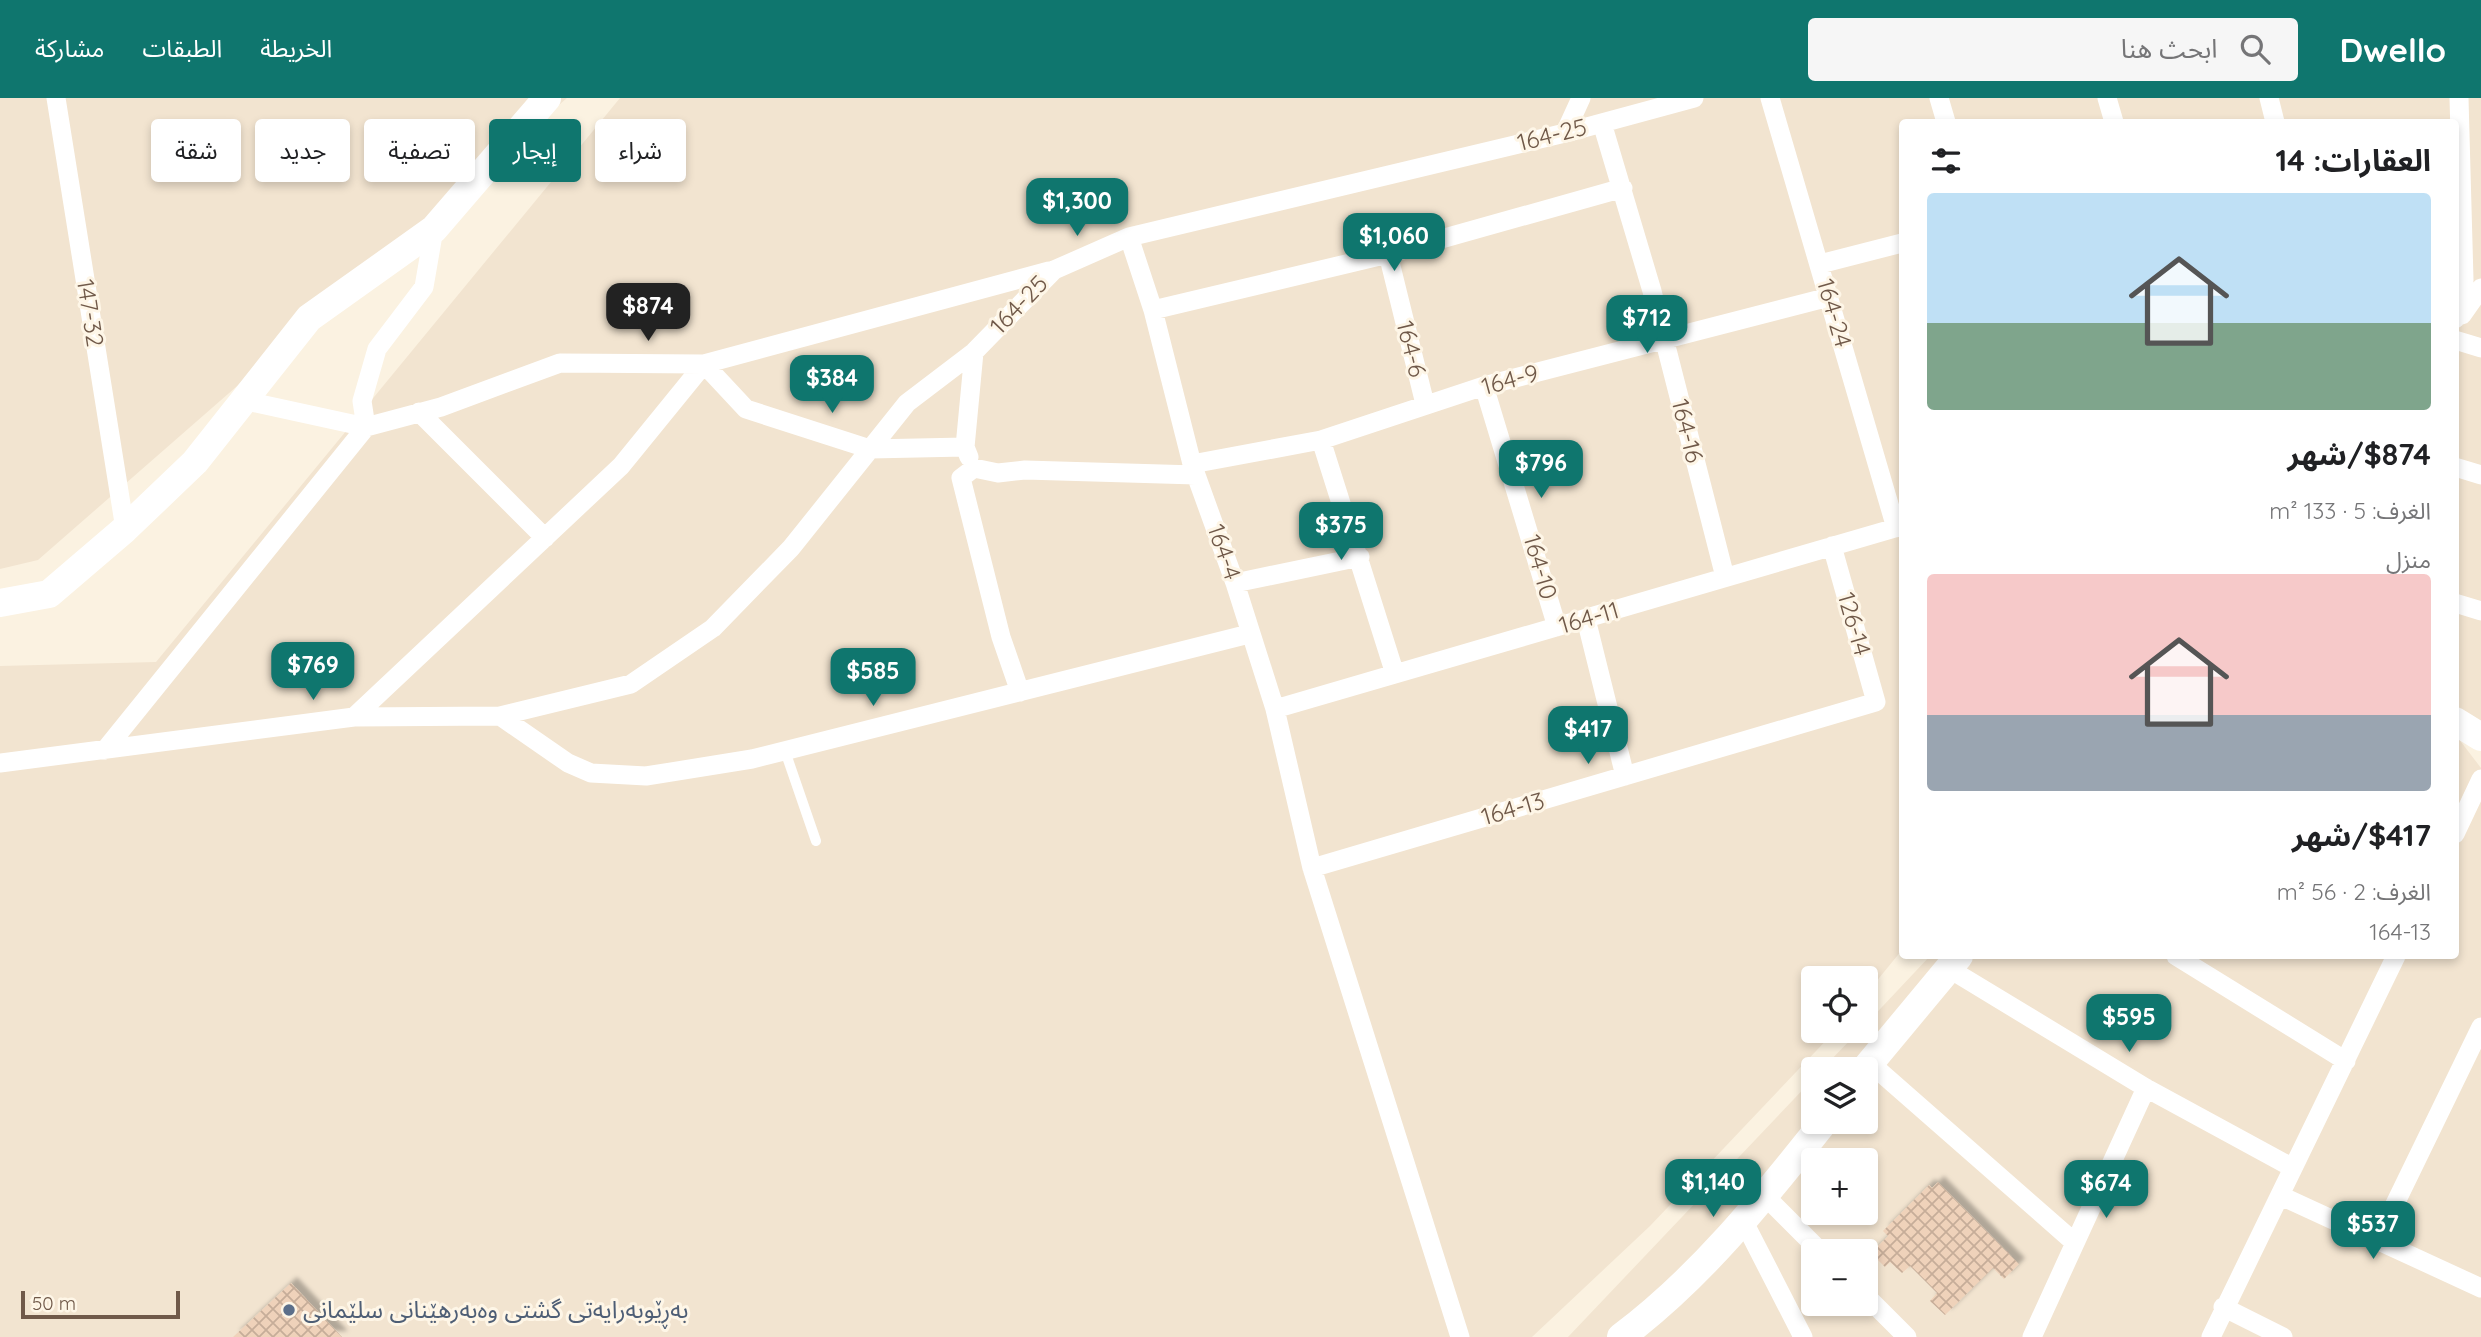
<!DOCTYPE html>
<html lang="ar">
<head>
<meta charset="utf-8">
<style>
  body { margin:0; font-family:Quicksand,"Noto Sans Arabic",sans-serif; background:#f6f6f6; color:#202124; direction:rtl; height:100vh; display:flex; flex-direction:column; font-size:26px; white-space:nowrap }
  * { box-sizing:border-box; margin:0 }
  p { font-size:23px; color:#757577 }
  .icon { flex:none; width:38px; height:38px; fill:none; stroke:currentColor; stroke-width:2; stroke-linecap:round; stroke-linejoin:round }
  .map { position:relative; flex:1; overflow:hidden; direction:ltr }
  .side { position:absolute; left:1899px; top:21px; width:560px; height:840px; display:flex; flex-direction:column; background:#fff; border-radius:7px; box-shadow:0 4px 10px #0003; direction:rtl }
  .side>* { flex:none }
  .top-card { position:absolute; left:21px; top:21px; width:665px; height:63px; direction:rtl; display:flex; gap:14px }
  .buttons { position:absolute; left:1801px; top:868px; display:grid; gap:14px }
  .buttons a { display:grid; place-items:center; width:77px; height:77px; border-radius:7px; background:#fff; box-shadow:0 4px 10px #0003; font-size:35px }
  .scale { position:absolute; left:21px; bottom:18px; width:159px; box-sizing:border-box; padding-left:7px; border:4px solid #705949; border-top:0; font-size:19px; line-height:24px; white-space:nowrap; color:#705949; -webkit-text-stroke:5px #fef6e7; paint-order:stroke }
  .price { position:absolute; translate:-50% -60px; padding:0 16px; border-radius:14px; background:#0f766e; color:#fff; font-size:23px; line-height:46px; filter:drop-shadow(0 2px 4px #0008) }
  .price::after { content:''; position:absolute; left:50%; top:42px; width:21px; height:16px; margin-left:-10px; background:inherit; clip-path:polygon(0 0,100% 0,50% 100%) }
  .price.on { background:#222; color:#fff }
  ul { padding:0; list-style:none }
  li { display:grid; align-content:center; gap:14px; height:371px; padding:0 28px }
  li span { display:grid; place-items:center; height:217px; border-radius:7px; color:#555 }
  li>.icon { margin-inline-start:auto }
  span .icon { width:126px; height:126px; fill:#fffc; stroke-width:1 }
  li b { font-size:30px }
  h2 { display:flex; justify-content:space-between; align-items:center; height:84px; padding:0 28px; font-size:30px }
  .tag { padding:0 24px; border-radius:7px; background:#fff; box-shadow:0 4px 10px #0003; font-size:24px; line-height:63px }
  .tag.on { background:#0f766e; color:#fff }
  header { display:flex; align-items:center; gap:42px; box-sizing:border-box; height:98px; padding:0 35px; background:#0f766e; color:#fff }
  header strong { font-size:33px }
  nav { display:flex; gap:38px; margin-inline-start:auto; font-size:24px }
  .search { width:490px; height:63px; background:#f6f6f6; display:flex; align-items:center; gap:18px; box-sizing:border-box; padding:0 24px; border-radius:7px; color:#757577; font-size:26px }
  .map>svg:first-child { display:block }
</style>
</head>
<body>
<header>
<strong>Dwello</strong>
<div class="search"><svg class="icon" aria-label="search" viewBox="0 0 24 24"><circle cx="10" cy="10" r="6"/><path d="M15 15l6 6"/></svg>ابحث هنا</div>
<nav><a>الخريطة</a><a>الطبقات</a><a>مشاركة</a></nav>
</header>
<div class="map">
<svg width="2481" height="1239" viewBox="0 0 2481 1239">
  <defs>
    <pattern id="building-cross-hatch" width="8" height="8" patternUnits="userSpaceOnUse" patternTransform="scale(1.75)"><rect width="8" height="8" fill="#efd2ba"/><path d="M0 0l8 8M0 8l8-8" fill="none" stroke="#c6ad99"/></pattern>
    <filter id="shadow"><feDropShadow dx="6" dy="-6" stdDeviation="2" flood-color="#0004"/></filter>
  </defs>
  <rect width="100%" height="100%" fill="#fbf2e1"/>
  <!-- residential -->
  <path fill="#f2e4d0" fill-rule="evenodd" d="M0,0H567L38,462L0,471Z
    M620,0H2481V637L2455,615V24H1902V852L1866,896V880H1813V933H1835L1650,1128L1532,1239H0V568L156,564Z
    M2455,636L2481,670V1239H1568L1813,981V1024H1866V971H1822L1859,933H1866V926L1930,858H2455ZM1813,1062H1866V1115H1813ZM1813,1153H1866V1206H1813Z"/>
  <!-- building -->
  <path fill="url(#building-cross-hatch)" filter="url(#shadow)" d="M1938,1084L2019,1166L2004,1181L1993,1170L1945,1217L1930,1203L1937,1195L1910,1168L1902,1175L1890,1164L1885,1169L1871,1155L1888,1138L1883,1133L1929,1087L1932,1090Z
    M291,1185L342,1239H233Z"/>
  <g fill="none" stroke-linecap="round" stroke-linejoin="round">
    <!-- lane -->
    <path stroke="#fff" stroke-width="10" d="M785,653L816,743"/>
    <!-- street -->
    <path stroke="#fff" stroke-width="19" d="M56,0L125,431
      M1770,0L1896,430
      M1939,0L1946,24
      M2107,0L2114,24
      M2269,0L2275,24
      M1602,25L1652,193L1725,479
      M1565,35L1581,0
      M1129,139L1153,212L1192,366L1235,485L1275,611L1312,770L1460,1239
      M1388,156L1425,306
      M1820,166L1902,145
      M1153,212L1388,156L1623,90
      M2462,217L2481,190
      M2455,221L2464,182L2459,0
      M2455,242L2481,250
      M1484,288L1557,529
      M242,302L366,329L441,309L560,265L704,266L1049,173
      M419,314L545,440
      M1321,342L1395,576
      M969,359L965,349L974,254
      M1192,366L1321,342L1484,288L1829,199
      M2455,369L2481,377
      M1235,485L1360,459
      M2455,505L2481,513
      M1586,521L1625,678
      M1020,594L1001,539L961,380L974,370L998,375L1025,372L1196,377
      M1275,611L1902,428
      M500,618L568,665L591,675L646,678L752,661L1249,536
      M354,619L621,368L704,266L746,311L870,351L965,349
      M105,652L366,329L362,303L377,251L424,189L434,131
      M0,665L354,619L500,618L631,586L713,530L791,450L907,305L974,254L1054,172L1129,139L1565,35L1694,0
      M2455,736L2481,681
      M1312,770L1876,604L1832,448
      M2176,858L2346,963
      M1948,870L2146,990L2293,1070
      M1870,965L2074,1144
      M1765,1098L1820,1153
      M2281,1098L2481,1190
      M1744,1124L1803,1239
      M2377,1143L2481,929
      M1866,1198L1907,1239
      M2223,1209L2283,1239
      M2032,1239L2146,990
      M2211,1239L2396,858"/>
    <!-- secondary -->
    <path stroke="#fff" stroke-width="28" d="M0,505L49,496L125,431L195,364L309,220L434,131L547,0
      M2455,623L2481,639
      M1865,971L1959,858
      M1621,1239C1701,1179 1762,1102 1824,1024"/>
  </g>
  <!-- markers -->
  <circle fill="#5c6f8a" stroke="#fef6e7" stroke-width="2.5" cx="289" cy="1212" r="7"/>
  <g text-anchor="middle" stroke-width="6" stroke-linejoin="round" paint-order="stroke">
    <!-- street labels -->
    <g font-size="24" fill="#705949" stroke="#fef6e7">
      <text transform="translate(1552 37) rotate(-14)" y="8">164-25</text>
      <text transform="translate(1019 207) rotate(-46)" y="8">164-25</text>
      <text transform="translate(90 215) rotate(81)" y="8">147-32</text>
      <text transform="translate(1834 215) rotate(74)" y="8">164-24</text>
      <text transform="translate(1411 251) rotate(76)" y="8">164-6</text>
      <text transform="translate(1510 282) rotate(-15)" y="8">164-9</text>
      <text transform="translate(1687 333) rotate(76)" y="8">164-16</text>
      <text transform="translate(1224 454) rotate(71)" y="8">164-4</text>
      <text transform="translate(1540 469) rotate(74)" y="8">164-10</text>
      <text transform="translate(1589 520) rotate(-16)" y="8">164-11</text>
      <text transform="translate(1854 526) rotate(74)" y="8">126-14</text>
      <text transform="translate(1513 711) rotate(-16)" y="8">164-13</text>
    </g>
    <!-- service labels -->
    <g font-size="24" fill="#4e5e75" stroke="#fef6e7" text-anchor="start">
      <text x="303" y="1220">بەڕێوبەرایەتی گشتی وەبەرهێنانی سلێمانی</text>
    </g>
  </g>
</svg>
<div class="buttons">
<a><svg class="icon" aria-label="locate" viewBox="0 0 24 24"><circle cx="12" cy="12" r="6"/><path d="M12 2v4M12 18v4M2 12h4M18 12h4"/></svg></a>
<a><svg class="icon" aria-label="layers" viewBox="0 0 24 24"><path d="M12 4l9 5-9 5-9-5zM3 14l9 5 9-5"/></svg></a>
<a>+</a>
<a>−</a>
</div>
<div class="scale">50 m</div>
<b class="price" style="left:1077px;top:140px">$1,300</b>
<b class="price" style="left:1394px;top:175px">$1,060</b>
<b class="price on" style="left:648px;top:245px">$874</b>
<b class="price" style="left:1647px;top:257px">$712</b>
<b class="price" style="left:832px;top:317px">$384</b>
<b class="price" style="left:1541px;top:402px">$796</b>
<b class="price" style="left:1341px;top:464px">$375</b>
<b class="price" style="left:313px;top:604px">$769</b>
<b class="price" style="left:873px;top:610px">$585</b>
<b class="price" style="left:1588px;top:668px">$417</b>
<b class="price" style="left:2129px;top:956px">$595</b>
<b class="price" style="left:1713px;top:1121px">$1,140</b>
<b class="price" style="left:2106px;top:1122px">$674</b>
<b class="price" style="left:2373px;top:1163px">$537</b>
<div class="top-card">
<a class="tag">شراء</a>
<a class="tag on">إيجار</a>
<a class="tag">تصفية</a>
<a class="tag">جديد</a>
<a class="tag">شقة</a>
</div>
<section class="side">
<h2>العقارات: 14<svg class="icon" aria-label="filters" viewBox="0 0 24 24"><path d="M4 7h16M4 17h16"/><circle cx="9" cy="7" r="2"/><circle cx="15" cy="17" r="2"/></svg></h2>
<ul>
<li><span style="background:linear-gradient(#bfe0f5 60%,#7fa58c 0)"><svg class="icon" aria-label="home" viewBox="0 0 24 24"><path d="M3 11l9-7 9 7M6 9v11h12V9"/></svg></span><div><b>$874/شهر</b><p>الغرف: 5 · 133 m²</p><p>منزل</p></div></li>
<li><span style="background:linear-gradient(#f6c9c9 65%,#9aa5b1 0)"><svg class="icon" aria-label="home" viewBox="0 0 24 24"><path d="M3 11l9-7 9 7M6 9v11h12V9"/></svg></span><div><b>$417/شهر</b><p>الغرف: 2 · 56 m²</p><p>164-13</p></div></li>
</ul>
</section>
</div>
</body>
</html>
